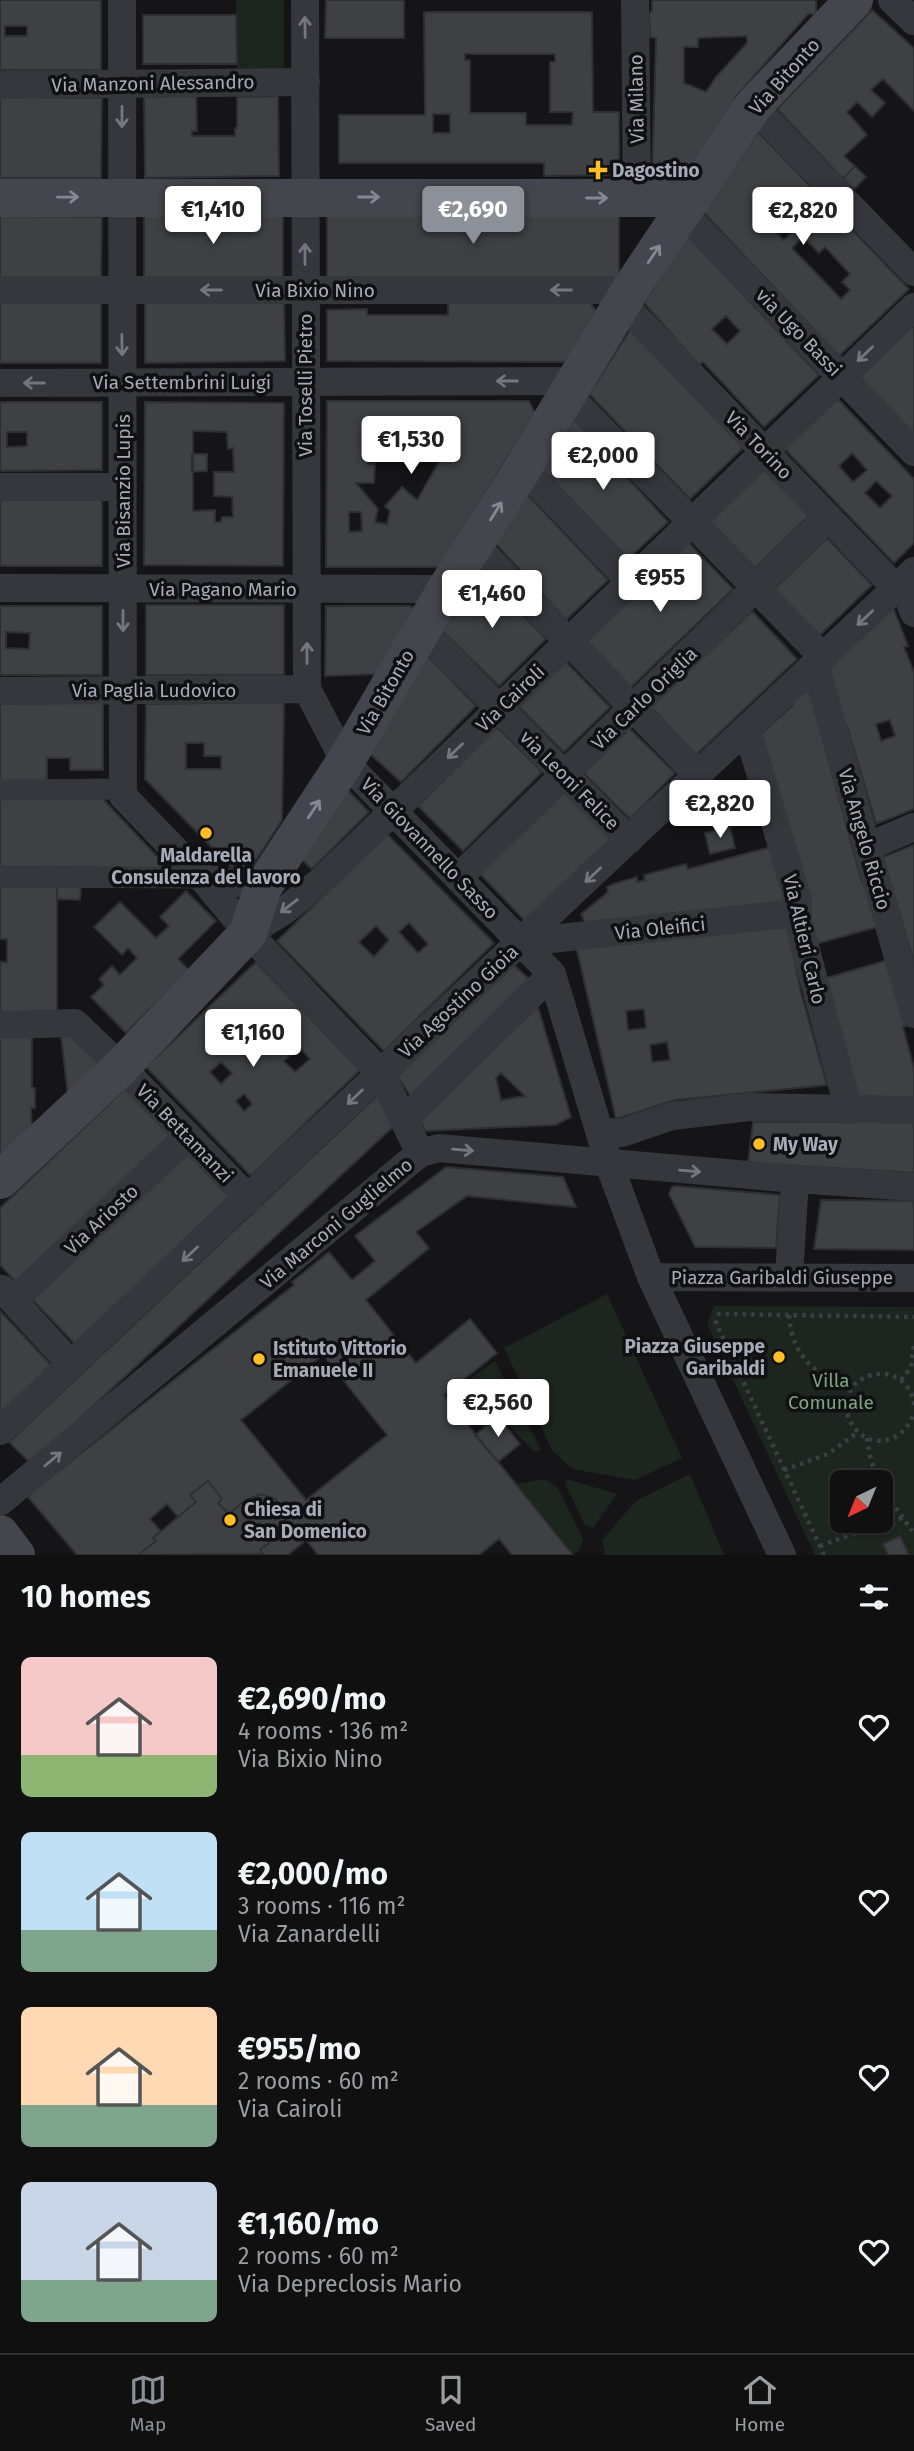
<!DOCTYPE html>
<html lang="en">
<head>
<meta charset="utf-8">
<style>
  body { margin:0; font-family:"Fira Sans",sans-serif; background:#1e1e1f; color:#f1f3f6; height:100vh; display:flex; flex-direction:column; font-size:26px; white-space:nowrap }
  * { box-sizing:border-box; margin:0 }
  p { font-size:23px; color:#9c9d9f }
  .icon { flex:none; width:38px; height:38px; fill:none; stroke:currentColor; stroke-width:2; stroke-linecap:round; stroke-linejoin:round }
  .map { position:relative; height:1555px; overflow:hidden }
  .sheet { display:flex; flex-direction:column; background:#101011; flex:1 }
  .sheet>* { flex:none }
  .needle { width:46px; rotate:223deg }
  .controls { position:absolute; left:830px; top:1470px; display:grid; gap:14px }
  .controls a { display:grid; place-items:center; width:63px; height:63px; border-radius:10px; background:#101011; box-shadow:0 2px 5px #0004,0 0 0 2px #303031; font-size:35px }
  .price { position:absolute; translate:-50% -60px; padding:0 16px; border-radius:7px; background:#fff; color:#222; font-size:23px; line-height:46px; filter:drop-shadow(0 2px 4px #0008) }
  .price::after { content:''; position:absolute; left:50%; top:42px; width:21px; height:16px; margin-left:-10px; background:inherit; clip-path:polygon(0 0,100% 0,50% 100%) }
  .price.selected { background:#8c9099; color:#fff }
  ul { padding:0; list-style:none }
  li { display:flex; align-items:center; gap:21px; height:175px; padding:0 21px }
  li span { display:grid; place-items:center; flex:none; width:196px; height:140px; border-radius:10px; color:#555 }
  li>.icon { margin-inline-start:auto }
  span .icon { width:84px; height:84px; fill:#fffc; stroke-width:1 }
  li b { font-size:30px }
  h2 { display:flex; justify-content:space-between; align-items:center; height:84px; padding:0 21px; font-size:30px }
  .dock { display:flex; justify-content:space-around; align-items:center; height:98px; border-top:2px solid #303031; background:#101011; font-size:19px; color:#9c9d9f }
  .dock a { display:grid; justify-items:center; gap:4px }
  .dock .selected { color:#8c9099 }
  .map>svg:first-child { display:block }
</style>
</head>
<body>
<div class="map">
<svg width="914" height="1555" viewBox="0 0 914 1555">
  <rect width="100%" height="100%" fill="#151517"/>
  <!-- green -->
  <path fill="#1d261e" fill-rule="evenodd" d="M236,0H284V69H237Z
    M607,1294L682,1458L635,1480L572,1469L552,1450L504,1348Z
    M714,1306L914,1307V1555H815L707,1324ZM842,1482H880V1521H842Z
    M495,1361L541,1450L535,1452L492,1409L470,1421L448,1395Z
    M690,1474L724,1555H605L602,1540L636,1501Z
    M545,1479L558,1488L583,1539L580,1550L574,1554L517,1484Z
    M567,1479L617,1494L593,1528L585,1525L565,1483Z"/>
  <!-- building -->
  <path fill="#3f4044" stroke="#2f2f33" stroke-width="2" fill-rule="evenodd" d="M0,0H101V70H0ZM5,26H27V36H5Z
    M326,0H404V38H325Z
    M652,0H816V14H808L734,99L736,101L687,177H669V181H652L656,38L650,37L649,12H652ZM747,36V43L716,77L706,92L684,83V47H698V38Z
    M872,10L914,48V111L883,79L871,90L885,103L872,117L857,102L847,112L867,135L844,156L855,166L843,179L777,109Z
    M424,12H592L593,112H619V175L544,176V163H339V115H425ZM465,54H555V62H550V112H573L572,125H526V113H470V60H465ZM433,114H450V133H433Z
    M143,15H236L237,64H143Z
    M196,96L197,131H192V136H235V128H237V97L278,96L279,176L145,178L144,97Z
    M0,97L102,98L101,178H0Z
    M758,132L909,289L839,356L703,212ZM774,202L797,228L783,240L761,213ZM803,237L819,253L825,247L850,274L842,282L850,290L841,299L792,248Z
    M855,166L866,177L854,189L843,179Z
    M0,216L102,217L101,277L0,280Z
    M144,216H283V277H144Z
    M327,216H619V277H327Z
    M687,235L819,375L764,427L703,362L699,365L644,303ZM726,316L740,331L727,344L712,329Z
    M284,300L285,361L145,363V302Z
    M448,301L590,302L596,311L566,362L327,361V310L367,309V315H448Z
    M0,303H101V363H0Z
    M914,323V434L859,376Z
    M632,327L743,448L690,499L589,394Z
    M837,398L914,479V543L894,563L784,448ZM852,453L867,470L853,482L839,466ZM876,481L892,496L880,508L865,493Z
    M327,401H529L535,413L439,567H326ZM371,438H395L396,452L455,449L448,461L442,457L417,500L402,487L385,506L390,511L387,524L375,522L378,509L356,483H374L375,464H368ZM349,512H361L362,531L349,532Z
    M0,402H102V470L0,471ZM7,432H27V446L7,447Z
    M145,402L284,403L283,566L144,565ZM193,431L227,432L228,449L233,448L234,472H214V496L232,497L233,517H222L221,522H215V510L193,511Z
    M574,419L668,522L628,559L543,470Z
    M192,454H207V471L192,472Z
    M763,469L809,516L755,568L709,521Z
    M527,494L608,580L566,620L496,544Z
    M0,499H102V566H0Z
    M827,538L872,585L819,636L774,589Z
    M688,542L733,589L631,687L586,640Z
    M480,570L546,639L499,686L442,631Z
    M146,605H284V675H146Z
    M0,606H102V675H0ZM6,632L30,633L29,649L6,648Z
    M326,606H409L414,608L377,674L325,676Z
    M893,607L908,646L904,647L914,672V809L876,824L847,726H844L828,667ZM890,720L895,736L881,741L876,724Z
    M752,611L797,659L696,755L651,707Z
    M428,656L476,706L401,782L368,752Z
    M565,661L610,707L564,752L519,707Z
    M809,689L862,882L866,880L877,927L816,944L760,735L793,705L791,703Z
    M284,702L282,820L251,868L231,867L145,779L146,704ZM186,743H204V756H221V769H186Z
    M0,703H103V770H70V758H47V784H0Z
    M497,727L542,772L463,851L418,806Z
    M629,728L675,773L630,819L584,773Z
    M344,786L369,812L312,869L300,858Z
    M564,790L611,839L526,922L479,873Z
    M100,796L168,868L0,867V797Z
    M730,827L735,848L710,854L705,833Z
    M387,834L494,943L384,1051L277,941ZM409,923L428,944L418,953L399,932ZM376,926L389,940L374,957L359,942Z
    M914,845V963L883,857Z
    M775,846L794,902L586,925L581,914L608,892L607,887L613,884L637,877V882L645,880L644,875L686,864L688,869Z
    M0,887H57V1015H0V962H7V939H0Z
    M57,887H81L80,900L57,899Z
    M186,891L216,921L178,959L189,970L126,1033L91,997L104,985L99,979L112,966L120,975L137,958L128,948L122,955L94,927L120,902L156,938L169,926L160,917Z
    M787,923L801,993L827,1085L675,1100L616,1119L576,946ZM644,1009L646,1028L628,1030L626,1011ZM667,1042L670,1060L652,1062L650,1045Z
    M888,960L906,1026L903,1027L914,1068V1103L860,1105L826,978Z
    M256,962L360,1070L251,1176L146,1067ZM250,1012L262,1024L253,1033L241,1020ZM299,1047L310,1059L295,1072L284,1061ZM221,1062L232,1073L221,1084L210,1072ZM244,1094L252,1104L244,1111L236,1101Z
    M514,965L532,982L414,1101L397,1076Z
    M538,1007L571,1117L556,1125L425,1131L418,1116ZM501,1073L525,1096L501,1100L496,1078Z
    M0,1034L32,1035V1088H35V1108H31L32,1129L0,1155Z
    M61,1036H73L104,1066L68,1096Z
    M126,1088L172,1136L17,1283L0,1265V1208Z
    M377,1096L395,1125L31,1464L9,1442Z
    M753,1122H914V1173L748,1163Z
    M187,1151L230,1196L75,1344L32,1299Z
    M446,1167L563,1177L576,1207L467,1196L416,1232L429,1248L366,1300L416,1363L470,1319L497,1353L444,1395L573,1555H512L499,1539L479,1555H318L306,1540L288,1555H262L263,1554L260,1550L275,1538L285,1522L284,1509L275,1499L261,1494L244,1501L229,1514L218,1503L222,1499L208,1481L190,1495L196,1502L178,1517L167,1504L150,1519L161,1531L153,1538L156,1541L138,1555H77L27,1496L294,1285L292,1282L329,1252L352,1280L375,1261L355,1236ZM323,1355L387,1435L306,1500L241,1420Z
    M675,1186L780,1195L776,1248L695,1247L669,1194L672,1187Z
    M821,1200L914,1201V1250L814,1249Z
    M0,1311L51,1365L0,1417Z
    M498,1416L520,1444L498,1462L475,1435Z
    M208,1481L222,1499L218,1503L229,1514L244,1501L261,1494L275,1499L284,1509L285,1522L275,1538L260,1550L263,1554L138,1555L156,1541L153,1538L196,1502L190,1495Z
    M900,1536L909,1555H888L883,1544Z"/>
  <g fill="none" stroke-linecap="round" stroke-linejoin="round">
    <!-- path -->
    <path stroke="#3c3e44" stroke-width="4.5" stroke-dasharray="3.5 5" stroke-linecap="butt" d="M789,1315C792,1357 815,1373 850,1391
      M901,1380L911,1367L914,1344
      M914,1405C907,1354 835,1371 848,1416C851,1425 857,1432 865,1437C886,1448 908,1434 914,1412
      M867,1438C870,1475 892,1501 912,1531
      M784,1470L828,1454L858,1432
      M820,1546L852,1534L885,1530L903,1517
      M824,1555L716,1323L719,1314L914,1317"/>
    <!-- pedestrian -->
    <path stroke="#36373d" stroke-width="21" d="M0,790L123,789
      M0,877L202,878"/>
    <!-- minor -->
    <path stroke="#36373d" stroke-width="28" d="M122,0L123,796L202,878L248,933L380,1072L420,1153
      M305,0L307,689L345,762L552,974L609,1164L651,1277L782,1555
      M635,0L637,198
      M892,0L914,21
      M0,85L306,82
      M753,106L914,272
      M683,213L914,452
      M0,290H630
      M622,303L896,588
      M0,383L575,381
      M567,394L823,657
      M523,468L630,581
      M0,487H123
      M475,545L698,775
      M902,582L914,613
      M0,588L446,589
      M422,630L629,840
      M815,664L914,1014
      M0,691L307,689
      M747,729L798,900V921L849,1110
      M867,847L914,827
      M202,878L263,887
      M458,878L828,517
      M248,933L284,911L323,879L914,307
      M522,942L779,915L798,911
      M0,1025L75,1023L121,1067L249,1199
      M404,1120L552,974
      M599,1131L622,1133L672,1116L749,1107L914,1110
      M651,1277L914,1278
      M789,1277L795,1179
      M2,1289L71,1364
      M13,1301L188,1136
      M0,1431C305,1144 610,858 914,571
      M0,1502L420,1153L439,1148L795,1179L914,1187"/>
    <!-- secondary -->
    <path stroke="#44464d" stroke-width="38" d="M0,198H693
      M0,1180L121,1067L248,933L263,887L345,762L446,589L523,468L630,290L753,106L854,0
      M0,1534L16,1555"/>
  </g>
  <!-- one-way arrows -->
  <defs><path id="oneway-shaft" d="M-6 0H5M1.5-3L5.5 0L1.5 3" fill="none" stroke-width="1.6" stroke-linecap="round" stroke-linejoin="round" transform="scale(1.75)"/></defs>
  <g stroke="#747781">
    <use href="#oneway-shaft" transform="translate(305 27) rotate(-91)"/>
    <use href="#oneway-shaft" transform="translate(122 117) rotate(90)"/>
    <use href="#oneway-shaft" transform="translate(305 254) rotate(-90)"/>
    <use href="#oneway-shaft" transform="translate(211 290) rotate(-180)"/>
    <use href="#oneway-shaft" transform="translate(561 290) rotate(-180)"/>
    <use href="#oneway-shaft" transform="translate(122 345) rotate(89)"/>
    <use href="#oneway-shaft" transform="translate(865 354) rotate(136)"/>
    <use href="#oneway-shaft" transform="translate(507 381) rotate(180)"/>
    <use href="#oneway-shaft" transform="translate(34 383) rotate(180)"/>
    <use href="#oneway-shaft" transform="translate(865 618) rotate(137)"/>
    <use href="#oneway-shaft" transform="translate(123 621) rotate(90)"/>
    <use href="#oneway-shaft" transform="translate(307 653) rotate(-90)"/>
    <use href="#oneway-shaft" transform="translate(455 751) rotate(136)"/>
    <use href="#oneway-shaft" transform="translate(593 875) rotate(137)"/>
    <use href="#oneway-shaft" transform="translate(289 906) rotate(142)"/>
    <use href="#oneway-shaft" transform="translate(355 1097) rotate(136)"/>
    <use href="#oneway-shaft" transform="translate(463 1150) rotate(5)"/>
    <use href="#oneway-shaft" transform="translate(690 1171) rotate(5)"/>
    <use href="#oneway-shaft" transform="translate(190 1254) rotate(137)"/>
    <use href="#oneway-shaft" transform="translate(53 1459) rotate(-40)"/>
  </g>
  <g stroke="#848893">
    <use href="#oneway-shaft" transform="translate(68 197) rotate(-1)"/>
    <use href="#oneway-shaft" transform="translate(369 197)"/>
    <use href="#oneway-shaft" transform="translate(597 198)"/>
    <use href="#oneway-shaft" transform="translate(654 254) rotate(-56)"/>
    <use href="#oneway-shaft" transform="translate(496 511) rotate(-58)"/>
    <use href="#oneway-shaft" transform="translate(314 809) rotate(-57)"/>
  </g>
  <!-- markers -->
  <g fill="#ffbe25" stroke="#101012" stroke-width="2.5">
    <path d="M594.5 159.5h7v7h7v7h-7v7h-7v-7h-7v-7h7z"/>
    <circle cx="206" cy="833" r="7"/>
    <circle cx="759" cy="1144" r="7"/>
    <circle cx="779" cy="1357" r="7"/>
    <circle cx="259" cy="1359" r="7"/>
    <circle cx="230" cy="1520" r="7"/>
  </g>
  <g text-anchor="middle" stroke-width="7" stroke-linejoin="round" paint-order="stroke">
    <!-- street labels -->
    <g font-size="19" fill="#a6abb8" stroke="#101012">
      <text transform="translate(784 76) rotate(-48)" y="7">Via Bitonto</text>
      <text transform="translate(153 83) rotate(-1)" y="7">Via Manzoni Alessandro</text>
      <text transform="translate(636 99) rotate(-91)" y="7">Via Milano</text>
      <text x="315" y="297">Via Bixio Nino</text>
      <text transform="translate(799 332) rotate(46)" y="7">via Ugo Bassi</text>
      <text x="182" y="389">Via Settembrini Luigi</text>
      <text transform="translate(305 385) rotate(-90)" y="7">Via Toselli Pietro</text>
      <text transform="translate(759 445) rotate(46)" y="7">Via Torino</text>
      <text transform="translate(123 491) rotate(-90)" y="7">Via Bisanzio Lupis</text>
      <text x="223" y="596">Via Pagano Mario</text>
      <text x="154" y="697">Via Paglia Ludovico</text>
      <text transform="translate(385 692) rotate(-60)" y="7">Via Bitonto</text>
      <text transform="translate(510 698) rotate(-44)" y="7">Via Cairoli</text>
      <text transform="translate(644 698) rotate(-44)" y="7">Via Carlo Origlia</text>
      <text transform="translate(570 780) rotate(45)" y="7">via Leoni Felice</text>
      <text transform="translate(865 839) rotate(74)" y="7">Via Angelo Riccio</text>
      <text transform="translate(430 848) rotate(46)" y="7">Via Giovannello Sasso</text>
      <text transform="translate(660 928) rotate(-6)" y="7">Via Oleifici</text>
      <text transform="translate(805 939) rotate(77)" y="7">Via Altieri Carlo</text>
      <text transform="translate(458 1001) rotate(-43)" y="7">Via Agostino Gioia</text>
      <text transform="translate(185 1133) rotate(46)" y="7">Via Bettamanzi</text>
      <text transform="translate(101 1219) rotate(-43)" y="7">Via Ariosto</text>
      <text transform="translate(336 1223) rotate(-40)" y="7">Via Marconi Guglielmo</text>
      <text x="782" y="1284">Piazza Garibaldi Giuseppe</text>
    </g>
    <!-- poi labels -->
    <g font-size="19" font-weight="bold" fill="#a6abb8" stroke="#101012" text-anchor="start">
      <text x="612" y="177">Dagostino</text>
      <text x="206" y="862" text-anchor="middle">Maldarella<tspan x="206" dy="22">Consulenza del lavoro</tspan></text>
      <text x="773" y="1151">My Way</text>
      <text x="765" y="1353" text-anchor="end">Piazza Giuseppe<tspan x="765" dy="22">Garibaldi</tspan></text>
      <text x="273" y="1355">Istituto Vittorio<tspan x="273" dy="22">Emanuele II</tspan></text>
      <text x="244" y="1516">Chiesa di<tspan x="244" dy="22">San Domenico</tspan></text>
    </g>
    <!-- park labels -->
    <g font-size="19" fill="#7ba580" stroke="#101012">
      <text x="831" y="1387">Villa<tspan x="831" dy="22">Comunale</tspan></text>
    </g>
  </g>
</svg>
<div class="controls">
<a><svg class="needle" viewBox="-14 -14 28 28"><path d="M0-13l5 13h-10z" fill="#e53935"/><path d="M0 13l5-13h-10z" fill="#9c9d9f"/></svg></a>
</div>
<b class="price" style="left:213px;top:246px">€1,410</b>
<b class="price selected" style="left:473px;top:246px">€2,690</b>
<b class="price" style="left:803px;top:247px">€2,820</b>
<b class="price" style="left:411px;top:476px">€1,530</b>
<b class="price" style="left:603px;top:492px">€2,000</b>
<b class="price" style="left:660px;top:614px">€955</b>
<b class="price" style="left:492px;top:630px">€1,460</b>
<b class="price" style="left:720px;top:840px">€2,820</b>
<b class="price" style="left:253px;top:1069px">€1,160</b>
<b class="price" style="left:498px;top:1439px">€2,560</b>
</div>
<section class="sheet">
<h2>10 homes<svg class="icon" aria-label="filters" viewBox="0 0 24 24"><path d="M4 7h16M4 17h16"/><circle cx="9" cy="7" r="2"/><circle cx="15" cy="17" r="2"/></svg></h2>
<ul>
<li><span style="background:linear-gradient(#f6c9c9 70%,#8fb573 0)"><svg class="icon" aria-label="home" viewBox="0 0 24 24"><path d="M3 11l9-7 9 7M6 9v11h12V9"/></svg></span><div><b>€2,690/mo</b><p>4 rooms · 136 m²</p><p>Via Bixio Nino</p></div><svg class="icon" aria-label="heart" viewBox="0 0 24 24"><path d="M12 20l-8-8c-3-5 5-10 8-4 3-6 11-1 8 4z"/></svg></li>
<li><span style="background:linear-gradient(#bfe0f5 70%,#7fa58c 0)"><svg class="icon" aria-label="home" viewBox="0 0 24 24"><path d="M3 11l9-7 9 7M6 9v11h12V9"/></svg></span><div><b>€2,000/mo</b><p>3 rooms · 116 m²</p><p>Via Zanardelli</p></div><svg class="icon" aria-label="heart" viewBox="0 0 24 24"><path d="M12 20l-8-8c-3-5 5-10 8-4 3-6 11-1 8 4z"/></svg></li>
<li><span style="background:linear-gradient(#ffd9b3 70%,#7fa58c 0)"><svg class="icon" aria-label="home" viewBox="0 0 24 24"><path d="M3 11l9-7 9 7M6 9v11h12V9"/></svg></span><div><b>€955/mo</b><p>2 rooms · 60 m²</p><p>Via Cairoli</p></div><svg class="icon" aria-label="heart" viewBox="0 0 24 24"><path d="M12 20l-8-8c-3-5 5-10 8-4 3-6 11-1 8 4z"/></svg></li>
<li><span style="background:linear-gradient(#c9d6e8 70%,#7fa58c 0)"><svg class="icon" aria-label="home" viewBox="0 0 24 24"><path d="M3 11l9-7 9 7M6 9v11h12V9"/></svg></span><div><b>€1,160/mo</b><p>2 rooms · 60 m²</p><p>Via Depreclosis Mario</p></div><svg class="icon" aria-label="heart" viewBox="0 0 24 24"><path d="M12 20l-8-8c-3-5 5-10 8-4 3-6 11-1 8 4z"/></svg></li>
</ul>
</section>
<nav class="dock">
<a class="selected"><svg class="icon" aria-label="map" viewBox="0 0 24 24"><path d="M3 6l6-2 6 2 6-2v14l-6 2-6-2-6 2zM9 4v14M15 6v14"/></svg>Map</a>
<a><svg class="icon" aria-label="saved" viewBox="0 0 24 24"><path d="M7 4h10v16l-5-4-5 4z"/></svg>Saved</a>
<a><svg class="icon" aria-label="home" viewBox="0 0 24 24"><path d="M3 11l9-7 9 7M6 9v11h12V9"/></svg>Home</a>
</nav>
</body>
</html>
